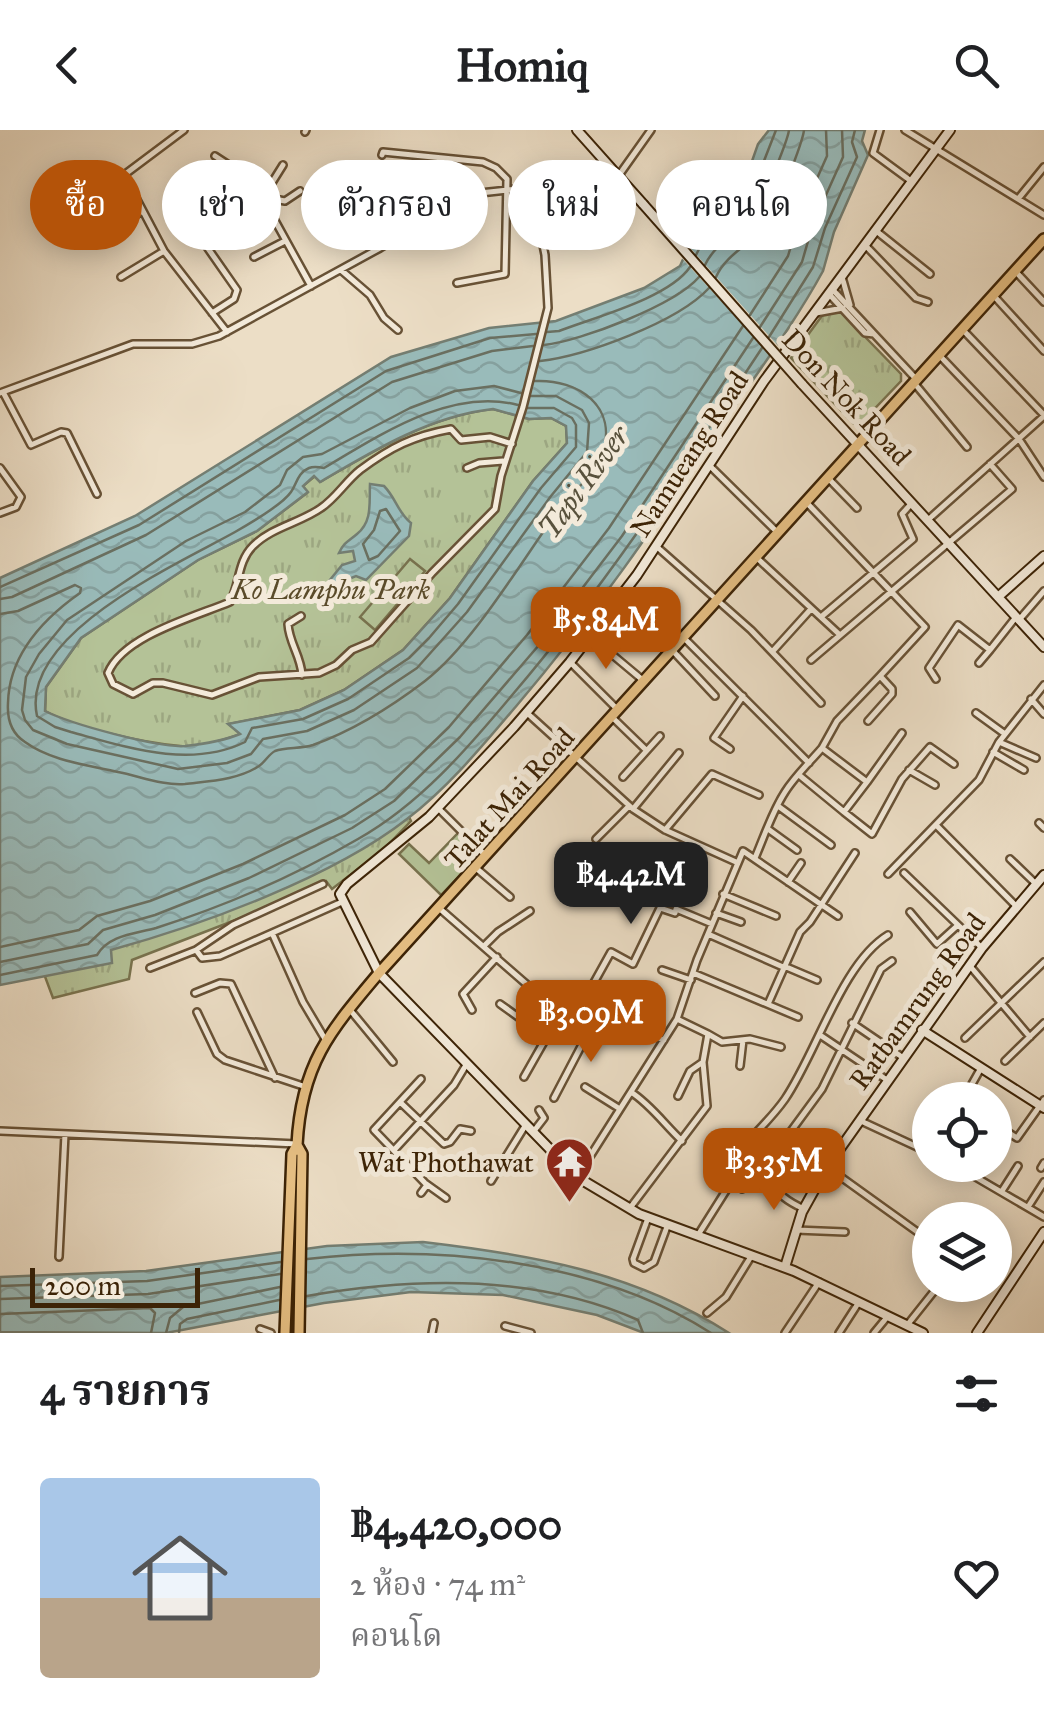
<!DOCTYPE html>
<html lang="th">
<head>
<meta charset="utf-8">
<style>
  body { margin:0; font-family:"IM FELL Great Primer","Noto Serif Thai",serif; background:#f2f2f2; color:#202124; height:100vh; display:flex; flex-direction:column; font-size:38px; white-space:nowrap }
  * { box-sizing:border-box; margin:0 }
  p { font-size:32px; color:#757577 }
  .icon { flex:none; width:55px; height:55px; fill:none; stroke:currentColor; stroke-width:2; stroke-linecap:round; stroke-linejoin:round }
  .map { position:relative; height:1203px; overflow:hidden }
  .details { display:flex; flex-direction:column; background:#fff; flex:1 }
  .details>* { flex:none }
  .guide { position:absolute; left:30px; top:30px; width:985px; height:90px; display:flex; gap:20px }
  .buttons { position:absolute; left:912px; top:952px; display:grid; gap:20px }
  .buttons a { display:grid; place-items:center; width:100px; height:100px; border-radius:50%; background:#fff; box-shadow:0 5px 25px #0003; font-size:50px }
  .scale { position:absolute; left:30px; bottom:25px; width:170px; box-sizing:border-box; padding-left:10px; border:5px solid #3c2306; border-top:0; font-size:28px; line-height:35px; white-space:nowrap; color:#3c2306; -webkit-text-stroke:8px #f3eada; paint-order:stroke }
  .price { position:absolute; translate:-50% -85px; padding:0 22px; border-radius:20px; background:#b45309; color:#fff; font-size:32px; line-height:65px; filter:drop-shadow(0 2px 5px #0008) }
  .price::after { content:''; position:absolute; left:50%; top:60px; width:30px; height:22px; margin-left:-15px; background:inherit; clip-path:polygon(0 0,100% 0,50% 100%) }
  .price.selected { background:#222; color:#fff }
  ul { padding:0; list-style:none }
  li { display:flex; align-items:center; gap:30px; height:250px; padding:0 40px }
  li+li { border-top:2px solid #e0e0e0 }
  li span { display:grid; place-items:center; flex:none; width:280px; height:200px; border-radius:10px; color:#555 }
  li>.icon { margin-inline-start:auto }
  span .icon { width:120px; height:120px; fill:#fffc; stroke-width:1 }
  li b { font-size:42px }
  h2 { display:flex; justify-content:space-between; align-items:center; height:120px; padding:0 40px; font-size:42px }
  .pill { padding:0 35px; border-radius:45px; background:#fff; box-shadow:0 5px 25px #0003; font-size:35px; line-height:90px }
  .pill.selected { background:#b45309; color:#fff }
  header { display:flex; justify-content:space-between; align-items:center; height:130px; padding:0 40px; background:#fff; font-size:45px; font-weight:700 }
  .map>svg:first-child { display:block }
</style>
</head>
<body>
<header><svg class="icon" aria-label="back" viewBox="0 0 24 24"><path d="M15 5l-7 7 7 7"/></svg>Homiq<svg class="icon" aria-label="search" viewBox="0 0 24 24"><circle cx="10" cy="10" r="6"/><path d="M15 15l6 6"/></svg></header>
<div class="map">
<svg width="1044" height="1203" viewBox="0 0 1044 1203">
  <defs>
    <pattern id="park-tufts" width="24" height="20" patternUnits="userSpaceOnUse" patternTransform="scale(2.5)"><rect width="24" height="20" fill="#b4c297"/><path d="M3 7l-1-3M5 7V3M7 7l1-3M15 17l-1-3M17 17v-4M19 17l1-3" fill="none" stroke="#9ca681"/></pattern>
    <pattern id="water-waves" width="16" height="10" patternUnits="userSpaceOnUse" patternTransform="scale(2.5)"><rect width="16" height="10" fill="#99bbba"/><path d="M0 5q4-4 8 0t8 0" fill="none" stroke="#85a09e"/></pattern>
  </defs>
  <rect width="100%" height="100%" fill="#ecdec6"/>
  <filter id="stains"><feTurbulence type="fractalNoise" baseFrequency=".002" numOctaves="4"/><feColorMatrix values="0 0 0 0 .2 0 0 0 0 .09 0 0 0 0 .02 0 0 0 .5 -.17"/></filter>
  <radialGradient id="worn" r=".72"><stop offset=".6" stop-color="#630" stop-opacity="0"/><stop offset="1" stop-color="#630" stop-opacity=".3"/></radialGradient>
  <!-- park -->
  <path fill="url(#park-tufts)" stroke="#78724e" stroke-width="2.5" d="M840,181L901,244V251L860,294L853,293L791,228L824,183Z
    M493,279L529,289L551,288L566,296L567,313L533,351L450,468L403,520L344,560L300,580L229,594L241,604C224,610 198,618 180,616C144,613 76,598 45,581L46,557L81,508L198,430L257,401L307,363L303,356L315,346L320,352C375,320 430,286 493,279Z
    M407,683L411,691L384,719L332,759L326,751L246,786L132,830L129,849L53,868L44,844L107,830L106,817Z"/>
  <!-- pitch -->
  <path fill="#b4c297" stroke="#78724e" stroke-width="2.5" d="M410,429L425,441L402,469L387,456Z
    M384,459L399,472L375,500L360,487Z
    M458,703L480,725L441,765L399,724L409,714L429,733Z"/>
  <!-- water -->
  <path fill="url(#water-waves)" stroke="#747e72" stroke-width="2.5" fill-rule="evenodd" d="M769,0H865L862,11L868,25L834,102L823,141C793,196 754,247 719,299C656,395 592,487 518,574C484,614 449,657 407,689C333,747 202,795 111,820L112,833L0,855V448L135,386L391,227L489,198L556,191L644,158L680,136L691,112L738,71L758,14ZM493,279L529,289L551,288L566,296L567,313L533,351L450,468L403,520L344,560L300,580L228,594L240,604C223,611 204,614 185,616C158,618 71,594 45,581L46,557L81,508L198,430L257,401L308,362L303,356L314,346L320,352C374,320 430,286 493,279Z
    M370,354L384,356C396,368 398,383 411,393L409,406L366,450L356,446L351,448L333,471H329L324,463L325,456L342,435L355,431L353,421L339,423C344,412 349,411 357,404C373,391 369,372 370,354Z
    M423,1112C533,1125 634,1142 729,1203H644L597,1185L503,1165L411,1162L324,1173L166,1203L0,1202V1147L146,1141L327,1116Z"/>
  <!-- pier -->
  <path fill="#ecdec6" d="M685,112L780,218L773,228L679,125Z"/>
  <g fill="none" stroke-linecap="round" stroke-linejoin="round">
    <!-- shore -->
    <path stroke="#6a6f60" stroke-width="2.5" d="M696,125L700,117L746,77L776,0
      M705,135C714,115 736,104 751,89C759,82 788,10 789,0
      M716,147C726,124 750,115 766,96C774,86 803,12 804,0
      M750,185L788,126L799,89L827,26L826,0
      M760,197L802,132L813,94L843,27L842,0
      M547,202L559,201C595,187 669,168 690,137
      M769,207L813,137L825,98L857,27L852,12L855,0
      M544,215C581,211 675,175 699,147
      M540,231C585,226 678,192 709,158
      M521,263L494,256L455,261L410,278L322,324L303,327L287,340L280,355L245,382L186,411L67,490L39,524L26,547L22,580L25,590L33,600L67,614L178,639L227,633L251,624L263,609L307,601L354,580L417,538L467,482L551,366L587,322L589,293L582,280L556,266H531
      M518,275C451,257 380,305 324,338C319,337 314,336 309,338C297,343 297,354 291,362C282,375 249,394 235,402C178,434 19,504 37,586L55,597L71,602C126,617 190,639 245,612L252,598L303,589L348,569L409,528L429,508L458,474L541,358L576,317V295L572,288L554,278H528
      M386,379L400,401L378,426L369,430L363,414L374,400L380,381Z
      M0,457L139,395L386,241L490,208L536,204
      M0,469L12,467L146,405L392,252L492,221L533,216
      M0,484L18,481L75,455L81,458L80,463C43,489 9,526 8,573C7,589 11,603 25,612C51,631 88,635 118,642C139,646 164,656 185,654C209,651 238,650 259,636C265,632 269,624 275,621C286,617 301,619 313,615C352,601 391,577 425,551C474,513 522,430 560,378C573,361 595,345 602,325C619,276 578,249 535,251
      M0,817L79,800L97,786L150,771L243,734L345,685L385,659L449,597L527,505L609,398L743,196
      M0,832L88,814L103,800L155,785L249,748L352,698L394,671L460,607L539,515L622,406L753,208
      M0,845L97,825C109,805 134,804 156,798C225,776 296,745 358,709C420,674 468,618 513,564C606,455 683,337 762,218
      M307,1129C438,1114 597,1130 711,1203
      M0,1156L147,1151L281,1132
      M307,1166C416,1147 535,1144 638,1190L643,1203
      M0,1169L148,1164L280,1144
      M0,1184L150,1178L155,1183L151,1203
      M166,1203L170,1188L183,1177L280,1157
      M179,1203L180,1194L187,1189L279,1170"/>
    <defs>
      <path id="street" d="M184,0L124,45L164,121L227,202
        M880,0L873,23L911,51
        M905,0L1044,85
        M305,2L306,0
        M382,25L383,22L483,32L496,38L507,49L505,144L457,153
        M215,26L255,52L263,67L285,71L300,61
        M372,46L409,100
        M1018,69L1044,37
        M391,70L434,44
        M88,71L101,66L120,93L141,82
        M268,78L311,156
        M875,100L930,144
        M865,115L916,168L928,172
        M254,127L285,111
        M341,140L370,165L384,188L398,200
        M1016,142L1044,172
        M121,147L164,121
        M842,147L850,175
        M833,160L916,249
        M829,164L865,203L874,204
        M994,166L1044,221
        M212,183L234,169L237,160L207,117L205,109L263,67L283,35
        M816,183L843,178
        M963,200L1044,285
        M940,226L1019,309L1044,347
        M915,254L967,317
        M3,262L31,315L61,302L67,303L97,364
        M0,263L133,214H192L219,206L380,118L455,73L480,63L617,48L651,0
        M512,314L490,307L461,310L451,299C413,306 391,317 360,340C346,351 336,368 321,378C300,393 272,397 253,416C237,432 240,455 230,472C194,487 123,506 108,543L113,554L133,564L153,553H163L212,565L259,547L319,543L336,535L352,520L371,512L432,443L495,379L501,346L523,277L548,178L545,125L531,56
        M709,335L778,403
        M0,338L21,367L16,377L0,383
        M467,338L479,333L503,331
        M828,348L857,378
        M806,372L925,497L880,546L892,559V564L868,591
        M929,389L1044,286
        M656,416L751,500L821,573
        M757,428L840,505
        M616,472L652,497
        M301,486L288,494C289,513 301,526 302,545
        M821,487L913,409L902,384L911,374
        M1019,490L1044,461
        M590,506L645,552
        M684,508L809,633
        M673,521L715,566
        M773,521L811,479
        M811,530L1012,359L990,334
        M570,532L617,579
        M979,533L990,520
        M936,549L929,538L958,495L990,520L1016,487
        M1031,569L1044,584
        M526,582L633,679L665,700L736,732
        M976,583L1005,604
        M613,588L646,620
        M999,612L1036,628
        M822,618L837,591L880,546
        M730,619L714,608L743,566
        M993,622L1024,640
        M909,640L935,655
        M623,647L660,606
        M867,652L902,603
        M778,676L831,715
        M439,679L484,724
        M633,679L679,623
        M844,682L872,704L902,649L930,617L954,634
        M1039,693L1044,698
        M936,695L1016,776
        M768,699L797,720
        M665,700L712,644L759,665
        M596,709L629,676
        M755,728C764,707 772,682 785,662C795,646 810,632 822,618L867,652L844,682L799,645
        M1010,729L1036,754
        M476,738L510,767
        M904,743L982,818
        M888,744L979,650L999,612L1044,555
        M788,752L801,733
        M723,764L776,786
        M439,778L532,859L664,910
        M910,782L937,814L958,795
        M716,783L741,792
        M708,804L783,837
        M273,805L303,872L325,909
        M485,815L498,802L530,781
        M196,820L233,795L323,754
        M784,836L817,850
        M970,836L1030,907
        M150,838L196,820L202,828L220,826L342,772
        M662,840L691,850
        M693,843L798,887
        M195,863L220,853L231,854L275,948
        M500,874L546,907
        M768,874L800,802L810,792L855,723
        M581,876L611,822L633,834L660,778L675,783L676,779L712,794
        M472,880L463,864L497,827
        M351,881L393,932
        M197,882L217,924L225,930L306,957
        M613,890L626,862
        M852,893L902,927
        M708,904L722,912L750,909L781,917
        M820,905L887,950
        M965,908L1044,832
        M1005,931L1044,893
        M740,936L743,910
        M524,947L566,873
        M421,949L374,1000L425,1053L446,1068
        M585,957L620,979
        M631,962C651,975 664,994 682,1011
        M678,966L690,941L703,932
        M554,968L598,884
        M963,970L981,938
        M400,972L444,1014L450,1012L460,999L471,1001
        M861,991L930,1023
        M995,994L1017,1008L1044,970
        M0,1001L297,1014
        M534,1001L544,988L539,980
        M395,1019L454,955L466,935
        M775,1023L822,959L881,839L892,831
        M955,1035L1044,1087
        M827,1037L930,1111
        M1041,1038L1044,1033
        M726,1041C742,1013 767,995 785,969C817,922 842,833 888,805
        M577,1047L677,889L697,830L743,721L838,786
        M491,1051L525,996
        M742,1059L759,1039C781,1059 772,1064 804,1079
        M1002,1061L1018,1036
        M421,1063L427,1055
        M1028,1077L1044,1052
        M630,1078L707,976L703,932L708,904L677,889
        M648,1088L633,1129L634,1133L644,1138L654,1132L668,1094
        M796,1100L845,1102
        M698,1105L727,1059
        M59,1127L65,1004
        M707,1183L726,1167L752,1125
        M908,1194L939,1155
        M505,1196L531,1203
        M260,1199L271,1203
        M432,1203L434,1193
        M785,1203L819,1152
        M839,1203L859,1172
        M874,1203L888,1186"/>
      <path id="secondary" d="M577,0L643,74
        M802,254L1044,517
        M998,467L1044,426
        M922,900L1044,978
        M785,1137L802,1082L827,1037L982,818L1044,745
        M923,1203L794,1141L639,1084L577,1047L379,843L340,764L347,754L429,687L514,597L570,532L637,445L764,251L950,0
        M977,1203L1044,1102"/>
      <path id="primary" d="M297,1015L302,1024L299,1203
        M285,1203L292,1024L297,1015C301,935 329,902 379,843L1044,109"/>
    </defs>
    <!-- street casing -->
    <use href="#street" stroke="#685236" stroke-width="10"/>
    <!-- secondary casing -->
    <use href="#secondary" stroke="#3c2306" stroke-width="12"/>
    <!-- primary casing -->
    <use href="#primary" stroke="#3c2306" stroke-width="14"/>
    <!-- street -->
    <use href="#street" stroke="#f3eada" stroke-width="5"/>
    <!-- secondary -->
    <use href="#secondary" stroke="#f3eada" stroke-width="8"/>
    <!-- primary -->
    <use href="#primary" stroke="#e6bf83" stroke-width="9"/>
    <defs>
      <path id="secondary-bridge" d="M643,74L802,254"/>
    </defs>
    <!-- secondary-bridge casing -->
    <use href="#secondary-bridge" stroke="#3c2306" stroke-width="12" stroke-linecap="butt"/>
    <!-- secondary-bridge -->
    <use href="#secondary-bridge" stroke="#f3eada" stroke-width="8"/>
  </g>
  <!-- icons -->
  <defs>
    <symbol id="temple-pin" viewBox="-11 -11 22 30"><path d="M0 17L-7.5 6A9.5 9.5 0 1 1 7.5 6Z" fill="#8f2418" stroke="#f3eada"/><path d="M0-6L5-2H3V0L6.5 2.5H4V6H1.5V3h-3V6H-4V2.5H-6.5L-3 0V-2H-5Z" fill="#fff"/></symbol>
  </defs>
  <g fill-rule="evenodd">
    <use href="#temple-pin" x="542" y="1004" width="55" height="75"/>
  </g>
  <g text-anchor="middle" stroke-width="10" stroke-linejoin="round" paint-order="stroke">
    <!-- street labels -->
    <g font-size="28" fill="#3c2306" stroke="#f3eada">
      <text transform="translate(847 267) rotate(47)" y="10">Don Nok Road</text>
      <text transform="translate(689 324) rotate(-57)" y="10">Namueang Road</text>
      <text transform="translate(509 668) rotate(-48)" y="10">Talat Mai Road</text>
      <text transform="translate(917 871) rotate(-54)" y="10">Ratbamrung Road</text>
    </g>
    <!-- park labels -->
    <g font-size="28" font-style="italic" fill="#5a4b2a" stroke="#f3eada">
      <text x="331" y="469">Ko Lamphu Park</text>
    </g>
    <!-- poi labels -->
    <g font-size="28" fill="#3c2306" stroke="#f3eada" text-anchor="end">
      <text x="534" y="1042">Wat Phothawat</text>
    </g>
    <!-- water labels -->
    <g font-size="30" font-style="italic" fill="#58513c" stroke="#f3eada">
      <text transform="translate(584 352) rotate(-54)" y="10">Tapi River</text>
    </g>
  </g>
  <rect width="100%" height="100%" filter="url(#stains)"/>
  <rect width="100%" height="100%" fill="url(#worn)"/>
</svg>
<div class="buttons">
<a><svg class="icon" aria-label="locate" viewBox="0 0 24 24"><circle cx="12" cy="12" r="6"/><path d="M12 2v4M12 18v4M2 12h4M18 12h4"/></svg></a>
<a><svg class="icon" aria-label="layers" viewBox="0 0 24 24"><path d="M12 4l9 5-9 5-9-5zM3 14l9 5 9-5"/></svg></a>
</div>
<div class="scale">200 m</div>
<b class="price" style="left:606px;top:542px">฿5.84M</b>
<b class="price selected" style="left:631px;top:797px">฿4.42M</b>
<b class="price" style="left:591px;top:935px">฿3.09M</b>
<b class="price" style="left:774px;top:1083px">฿3.35M</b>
<div class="guide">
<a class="pill selected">ซื้อ</a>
<a class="pill">เช่า</a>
<a class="pill">ตัวกรอง</a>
<a class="pill">ใหม่</a>
<a class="pill">คอนโด</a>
</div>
</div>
<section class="details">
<h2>4 รายการ<svg class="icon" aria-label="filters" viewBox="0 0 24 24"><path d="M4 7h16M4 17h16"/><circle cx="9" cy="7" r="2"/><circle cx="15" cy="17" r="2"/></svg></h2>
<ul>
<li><span style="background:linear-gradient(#a9c7e8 60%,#b9a48a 0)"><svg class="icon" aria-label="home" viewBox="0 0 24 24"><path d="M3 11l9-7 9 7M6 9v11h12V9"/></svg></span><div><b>฿4,420,000</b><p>2 ห้อง · 74 m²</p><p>คอนโด</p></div><svg class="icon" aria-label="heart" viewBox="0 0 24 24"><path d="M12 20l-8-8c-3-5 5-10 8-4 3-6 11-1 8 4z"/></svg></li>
</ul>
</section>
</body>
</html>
